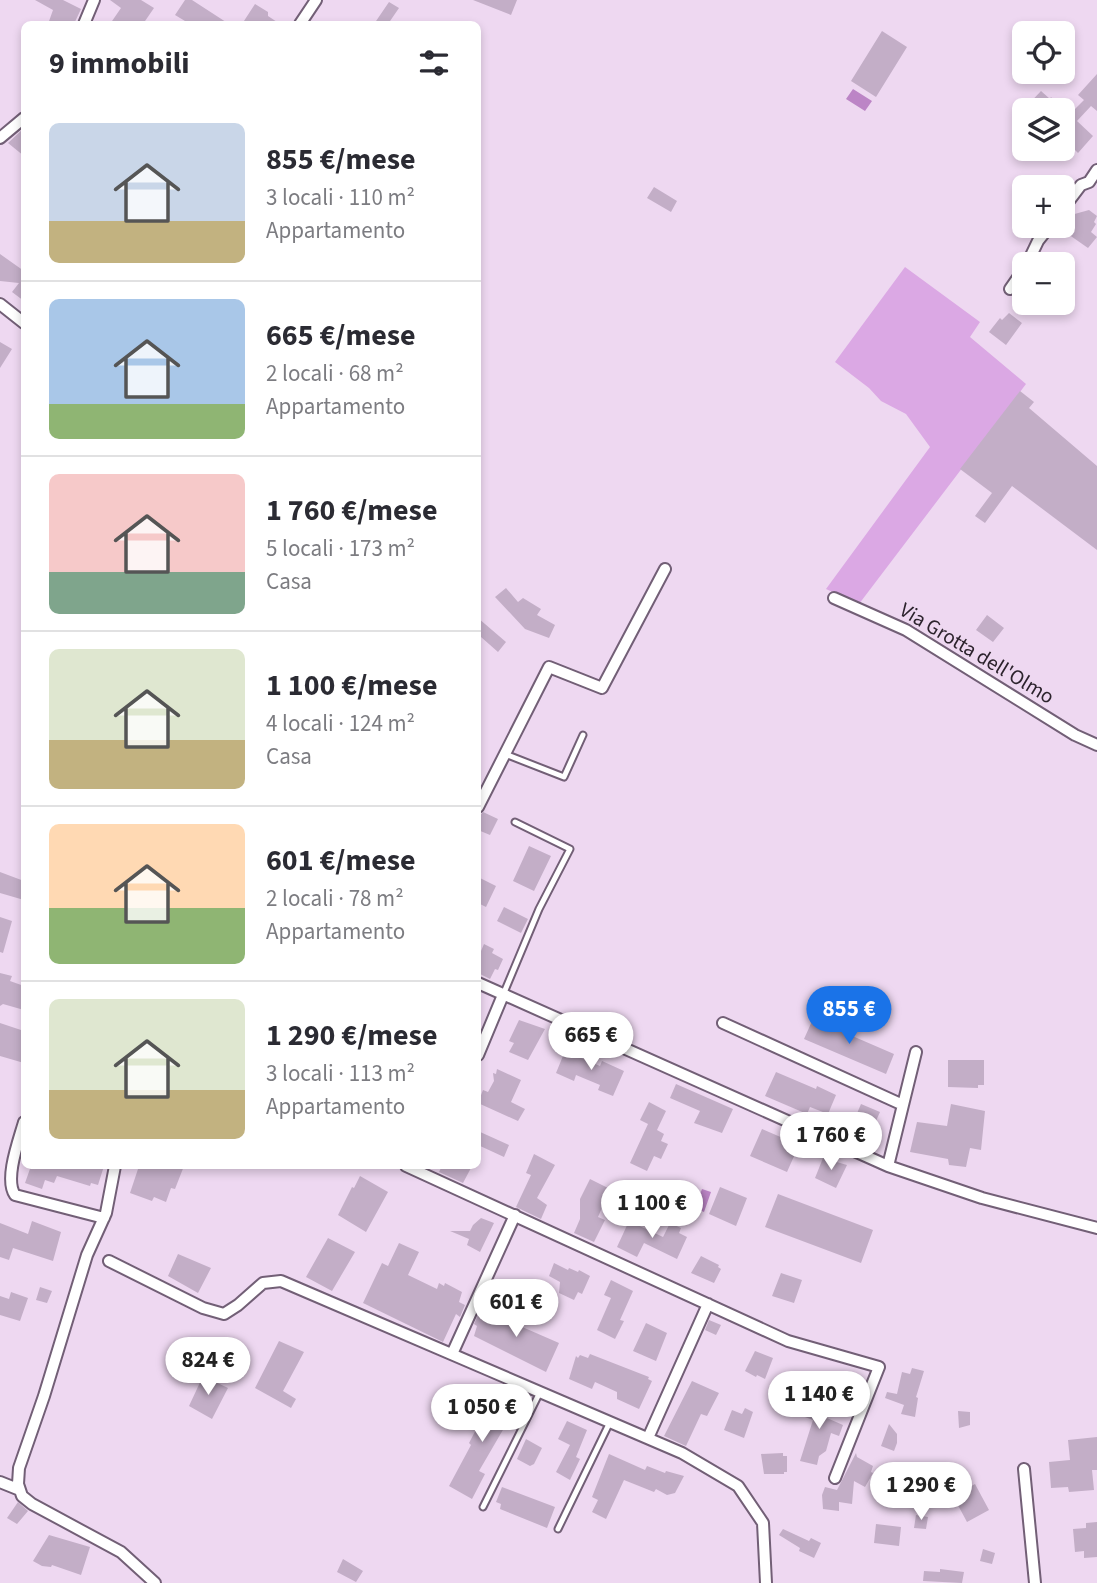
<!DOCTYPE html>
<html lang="it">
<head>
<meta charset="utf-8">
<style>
  body { margin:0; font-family:"Source Sans 3",sans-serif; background:#f2f2f3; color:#2b2b33; height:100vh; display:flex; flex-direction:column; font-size:26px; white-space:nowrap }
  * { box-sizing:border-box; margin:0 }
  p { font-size:23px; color:#7c7c81 }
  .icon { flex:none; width:38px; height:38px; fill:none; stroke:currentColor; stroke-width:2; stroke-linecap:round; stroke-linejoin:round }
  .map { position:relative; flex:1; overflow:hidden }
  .details { position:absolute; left:21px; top:21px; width:460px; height:1148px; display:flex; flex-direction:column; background:#fff; border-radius:10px; box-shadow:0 4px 10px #0003 }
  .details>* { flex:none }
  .controls { position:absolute; left:1012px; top:21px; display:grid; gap:14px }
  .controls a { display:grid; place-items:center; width:63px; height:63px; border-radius:10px; background:#fff; box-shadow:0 4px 10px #0003; font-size:35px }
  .price { position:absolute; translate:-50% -60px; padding:0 16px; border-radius:24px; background:#fff; color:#222; font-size:23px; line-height:46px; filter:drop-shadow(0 2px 4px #0008) }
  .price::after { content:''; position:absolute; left:50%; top:42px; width:21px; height:16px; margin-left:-10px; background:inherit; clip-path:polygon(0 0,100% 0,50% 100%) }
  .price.selected { background:#1a73e8; color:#fff }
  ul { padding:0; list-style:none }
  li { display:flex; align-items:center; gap:21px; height:175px; padding:0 28px }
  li+li { border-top:2px solid #e1e1e2 }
  li span { display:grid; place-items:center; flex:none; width:196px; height:140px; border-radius:10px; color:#555 }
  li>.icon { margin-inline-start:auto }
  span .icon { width:84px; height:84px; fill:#fffc; stroke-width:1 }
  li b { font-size:30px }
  h2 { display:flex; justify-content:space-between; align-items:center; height:84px; padding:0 28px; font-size:30px }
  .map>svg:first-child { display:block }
</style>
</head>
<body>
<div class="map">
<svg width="1097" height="1583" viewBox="0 0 1097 1583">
  <rect width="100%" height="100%" fill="#eed8f1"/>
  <!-- green -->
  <path fill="#dba8e4" d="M905,267L980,322L970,337L1026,384L859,604L826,589L930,447L906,414L881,401L869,388L835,362Z"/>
  <!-- water -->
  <path fill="#bc85c6" d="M853,89L872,101L865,111L846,99Z
    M702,1189L711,1192L704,1212L695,1208Z"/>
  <!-- building -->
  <path fill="#c3aec7" d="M35,0H63L81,9L74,24H48L53,10Z
    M110,0H141L154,8L143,24H110L121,8Z
    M185,0H192L229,24H190L175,15Z
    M473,0H517L511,15Z
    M389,2L399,8L388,24H374Z
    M255,4L268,12V16L280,24H242Z
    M882,31L907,47L876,97L851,81Z
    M1097,74V111L1091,106L1077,121L1093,136L1078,153L1062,137L1075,123L1068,116L1084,100L1078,95Z
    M1041,91L1050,99L1051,97L1062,110H1023Z
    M24,128V156L8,143Z
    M654,187L677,201L671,212L647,198Z
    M1089,210L1097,216L1094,222L1096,224L1091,232L1097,237L1088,248L1065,232L1075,218L1071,215Z
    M0,254L24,271V301L12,292L19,283L0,281Z
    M1009,313L1022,323L1006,345L989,332L1000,318L1002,320Z
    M0,342L12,349L0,368Z
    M1020,391L1034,402L1029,408L1097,466V550L1012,486L985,523L975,516L992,493L960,469Z
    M506,588L518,602L523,598L541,609L537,615L555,625L549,638L525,629L495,597Z
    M987,615L1004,628L993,642L976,630Z
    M478,618L506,642L498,652L481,637L478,630Z
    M483,812L498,819L490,835L478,830V818Z
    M529,846L551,856L534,891L513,881Z
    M0,872L24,881V900L0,893Z
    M478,877L496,886L486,907L478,903Z
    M504,907L528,919L521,933L497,921Z
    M0,917L12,921L3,953L0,952Z
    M484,944L494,949L492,953L503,959L498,970L495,969L490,979L478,973V958Z
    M0,973L12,976L10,981L24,986V1010L3,1004L0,1006Z
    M813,1019L894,1054L886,1074L804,1039Z
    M519,1020L545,1029L528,1060L509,1052L514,1043L509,1041Z
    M0,1023L24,1031V1063L0,1056Z
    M565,1051L600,1066L602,1061L624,1071L613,1096L598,1090L600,1085L576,1075L574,1081L556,1073Z
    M948,1060H984V1085H978V1088L948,1087Z
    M497,1069L521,1080L511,1102L525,1109L518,1121L478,1103L483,1090L488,1092L494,1081L493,1073L496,1074Z
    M776,1072L816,1089L817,1086L836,1095L828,1114L810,1107L807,1114L765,1096Z
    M676,1084L733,1109L722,1133L694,1123L700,1111L670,1098Z
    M649,1102L666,1111L657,1130L664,1134L661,1141L668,1144L661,1159L654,1156L647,1171L630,1163L648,1124L640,1120Z
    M861,1104L880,1112L871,1132L852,1125Z
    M951,1104L985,1111L981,1150L970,1148L966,1167L949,1165L948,1159L910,1152L917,1122L947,1126Z
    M762,1129L799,1145L787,1172L750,1156Z
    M478,1131L509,1145L504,1157L478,1145Z
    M534,1154L555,1165L537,1198L547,1205L541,1219L516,1207L531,1175L526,1173Z
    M823,1158L847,1165L836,1188L815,1178Z
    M31,1166H104L98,1185L91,1183L90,1186L57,1176L54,1183L45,1180L42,1189L25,1183Z
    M139,1166H184L175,1189L171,1188L166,1202L154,1197L152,1201L130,1193Z
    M442,1166H472L463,1183L439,1172Z
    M360,1176L388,1192L366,1232L338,1215L352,1187L354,1188Z
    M590,1179L610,1189L598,1217L605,1220L594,1242L574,1233L580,1219V1199Z
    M720,1187L747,1198L736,1226L709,1214Z
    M778,1194L873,1230L861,1263L765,1227Z
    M481,1218L494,1223L480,1252L467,1245L469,1239L450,1231H470L473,1225Z
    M32,1221L61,1232L53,1261L13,1248L9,1260L0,1257V1223L28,1234Z
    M629,1221L663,1237L670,1223L681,1228L679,1233L687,1237L677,1259L644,1243L637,1257L617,1247Z
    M328,1238L355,1252L332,1291L306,1277Z
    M399,1243L419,1252L408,1275L437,1289L439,1283L444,1286L445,1283L462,1292L459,1302L465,1305L460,1317L456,1314L443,1342L363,1303L382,1263L388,1266Z
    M178,1254L211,1268L198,1293L168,1276Z
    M701,1256L719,1265L718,1267L721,1269L714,1283L691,1273Z
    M554,1263L568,1270L569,1268L578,1272L579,1270L590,1276L582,1294L578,1292L574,1300L559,1293L560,1282L549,1276Z
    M781,1273L802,1280L794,1303L772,1296Z
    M611,1280L633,1291L620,1320L624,1321L615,1339L597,1330L611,1298L604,1295Z
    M40,1287L52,1291L47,1303L36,1300Z
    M11,1292L28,1298L20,1321L0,1315V1296L9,1299Z
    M517,1307L526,1311L520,1326L559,1343L546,1372L474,1336L477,1326L474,1324L480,1310L510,1321Z
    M709,1320L721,1325L716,1335L705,1330Z
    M646,1323L667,1333L656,1361L633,1351Z
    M279,1341L304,1352L283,1391L296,1399L291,1408L255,1388Z
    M755,1351L773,1358L765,1379L757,1375L756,1377L745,1371Z
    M590,1354L649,1377L648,1379L652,1381L639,1409L617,1399V1392L595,1382L592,1389L569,1379L576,1356L578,1358L580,1355L588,1358Z
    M912,1368L924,1371L916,1397L918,1398L915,1417L901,1414L904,1405L885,1398L887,1392L897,1394L902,1372L910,1374Z
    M203,1376L228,1388L212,1419L189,1406Z
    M849,1376L863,1381L854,1404L839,1399Z
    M692,1381L719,1393L707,1416L701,1414L686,1446L664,1436Z
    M498,1393L518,1404L479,1471L485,1474L472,1499L449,1486L471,1445L469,1443L479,1424L472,1421L479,1407L488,1412Z
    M814,1393L827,1398L820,1415L843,1425L839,1436L831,1433L826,1451L819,1456L817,1465L800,1461L813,1420L805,1417Z
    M745,1408L753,1412L744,1438L724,1430L732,1410L742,1414Z
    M958,1411L970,1412V1425L959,1428Z
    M567,1421L587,1430L576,1457L580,1459L570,1480L556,1472L570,1445L558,1439Z
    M889,1424L897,1434V1443L894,1451L881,1446Z
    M1097,1437V1470H1092L1094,1490L1069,1492L1068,1487L1051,1488L1049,1462L1070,1460L1068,1440Z
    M526,1439L542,1448L534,1464L530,1466L517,1459Z
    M783,1453V1456H787V1472H784V1474H764L761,1454Z
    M856,1453L857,1457L873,1466L871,1472L873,1473L865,1487L854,1481L852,1504L839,1502V1511L823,1509L822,1495L825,1487L837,1490Z
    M609,1454L645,1470L647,1466L665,1473L666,1471L684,1476L675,1493L667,1495L656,1489L654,1492L624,1480L606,1519L592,1512L598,1500L592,1497Z
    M975,1484L989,1510L967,1522L953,1496Z
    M502,1487L555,1507L547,1528L500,1509L501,1504L496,1502Z
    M18,1502L28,1511L17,1524L7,1518Z
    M916,1515L928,1517L926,1529L914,1528Z
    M1097,1522V1557L1084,1558V1551L1075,1552L1073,1529L1086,1528V1523Z
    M876,1524L901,1527L899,1546L874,1543Z
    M783,1529L809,1541L811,1538L821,1543L814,1558L799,1551L800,1548L779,1535Z
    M49,1535L90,1547L81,1575L52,1565L51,1567L42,1566L33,1561Z
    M983,1549L995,1553L992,1564L980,1561Z
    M343,1559L363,1571L356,1582L337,1572Z
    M940,1569L964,1572L962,1583L923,1581L924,1571L940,1572Z"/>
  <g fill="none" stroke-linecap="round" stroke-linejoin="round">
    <defs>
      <path id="lane" d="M505,754L564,777L583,735
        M503,995L539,909L570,849L515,822
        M483,1507L540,1392
        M558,1529L610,1422"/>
      <path id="street" d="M84,24L94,0
        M300,24L316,0
        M0,138L24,118
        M1062,210L1081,185L1089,182L1097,170
        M1027,264L1038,241L1050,226
        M1010,289L1024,269
        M0,304L24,323
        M834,598L906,630L1075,735L1097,745
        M478,807L549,667L602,688L665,569
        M478,983L888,1166L982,1198L1097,1228
        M723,1023L903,1105
        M478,1055L503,995
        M24,1122C19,1140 4,1179 15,1195L104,1218
        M115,1166L106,1213L87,1255L44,1396L19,1468L18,1484L22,1496L32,1504L121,1552L155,1583
        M406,1166L788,1341L879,1367L835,1478
        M888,1166L916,1052
        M109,1261L203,1308L224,1314L238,1305L263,1283L281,1281L682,1453L738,1486L763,1523L766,1583
        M452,1354L515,1215
        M648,1438L708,1304
        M1024,1469L1035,1583
        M0,1482L20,1490"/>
    </defs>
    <!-- lane casing -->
    <use href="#lane" stroke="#725f76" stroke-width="9"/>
    <!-- street casing -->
    <use href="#street" stroke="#725f76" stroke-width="14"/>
    <!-- lane -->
    <use href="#lane" stroke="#fff" stroke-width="5"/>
    <!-- street -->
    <use href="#street" stroke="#fff" stroke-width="10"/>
  </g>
  <g text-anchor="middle" stroke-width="5" stroke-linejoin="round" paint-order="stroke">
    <!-- street labels -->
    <g font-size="21" fill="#2c232d" stroke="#eed8f1">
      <text transform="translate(977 653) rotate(31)" y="7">Via Grotta dell'Olmo</text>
    </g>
  </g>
</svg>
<div class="controls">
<a><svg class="icon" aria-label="locate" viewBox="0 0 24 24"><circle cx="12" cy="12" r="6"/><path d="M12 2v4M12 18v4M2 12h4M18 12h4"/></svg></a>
<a><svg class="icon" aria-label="layers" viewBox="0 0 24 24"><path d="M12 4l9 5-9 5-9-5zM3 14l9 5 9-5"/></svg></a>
<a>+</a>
<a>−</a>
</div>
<b class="price selected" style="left:849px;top:1046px">855 €</b>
<b class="price" style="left:591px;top:1072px">665 €</b>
<b class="price" style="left:831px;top:1172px">1 760 €</b>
<b class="price" style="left:652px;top:1240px">1 100 €</b>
<b class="price" style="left:516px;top:1339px">601 €</b>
<b class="price" style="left:208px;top:1397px">824 €</b>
<b class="price" style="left:819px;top:1431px">1 140 €</b>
<b class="price" style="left:482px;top:1444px">1 050 €</b>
<b class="price" style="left:921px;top:1522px">1 290 €</b>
<section class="details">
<h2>9 immobili<svg class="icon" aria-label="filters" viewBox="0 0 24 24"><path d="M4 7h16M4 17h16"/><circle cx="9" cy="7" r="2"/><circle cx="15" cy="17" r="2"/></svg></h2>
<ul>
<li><span style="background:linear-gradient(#c9d6e8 70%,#c2b280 0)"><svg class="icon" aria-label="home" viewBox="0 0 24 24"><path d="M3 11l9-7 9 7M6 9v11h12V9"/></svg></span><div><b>855 €/mese</b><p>3 locali · 110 m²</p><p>Appartamento</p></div></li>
<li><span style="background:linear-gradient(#a9c7e8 75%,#8fb573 0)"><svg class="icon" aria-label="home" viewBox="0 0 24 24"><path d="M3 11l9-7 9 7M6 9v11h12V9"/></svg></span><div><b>665 €/mese</b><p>2 locali · 68 m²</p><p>Appartamento</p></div></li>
<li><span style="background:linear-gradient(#f6c9c9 70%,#7fa58c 0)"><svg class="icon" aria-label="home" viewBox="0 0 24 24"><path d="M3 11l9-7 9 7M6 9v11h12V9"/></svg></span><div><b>1 760 €/mese</b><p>5 locali · 173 m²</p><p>Casa</p></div></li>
<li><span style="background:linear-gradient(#dfe7d0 65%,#c2b280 0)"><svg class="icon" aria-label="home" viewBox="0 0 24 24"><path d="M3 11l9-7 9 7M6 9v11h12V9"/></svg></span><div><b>1 100 €/mese</b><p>4 locali · 124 m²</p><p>Casa</p></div></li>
<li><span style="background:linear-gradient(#ffd9b3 60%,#8fb573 0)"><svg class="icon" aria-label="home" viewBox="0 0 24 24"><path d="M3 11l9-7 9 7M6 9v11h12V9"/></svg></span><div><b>601 €/mese</b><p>2 locali · 78 m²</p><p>Appartamento</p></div></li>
<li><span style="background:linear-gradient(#dfe7d0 65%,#c2b280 0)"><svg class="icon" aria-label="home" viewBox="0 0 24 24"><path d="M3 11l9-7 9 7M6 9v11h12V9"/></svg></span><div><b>1 290 €/mese</b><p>3 locali · 113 m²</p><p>Appartamento</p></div></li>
</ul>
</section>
</div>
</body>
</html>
